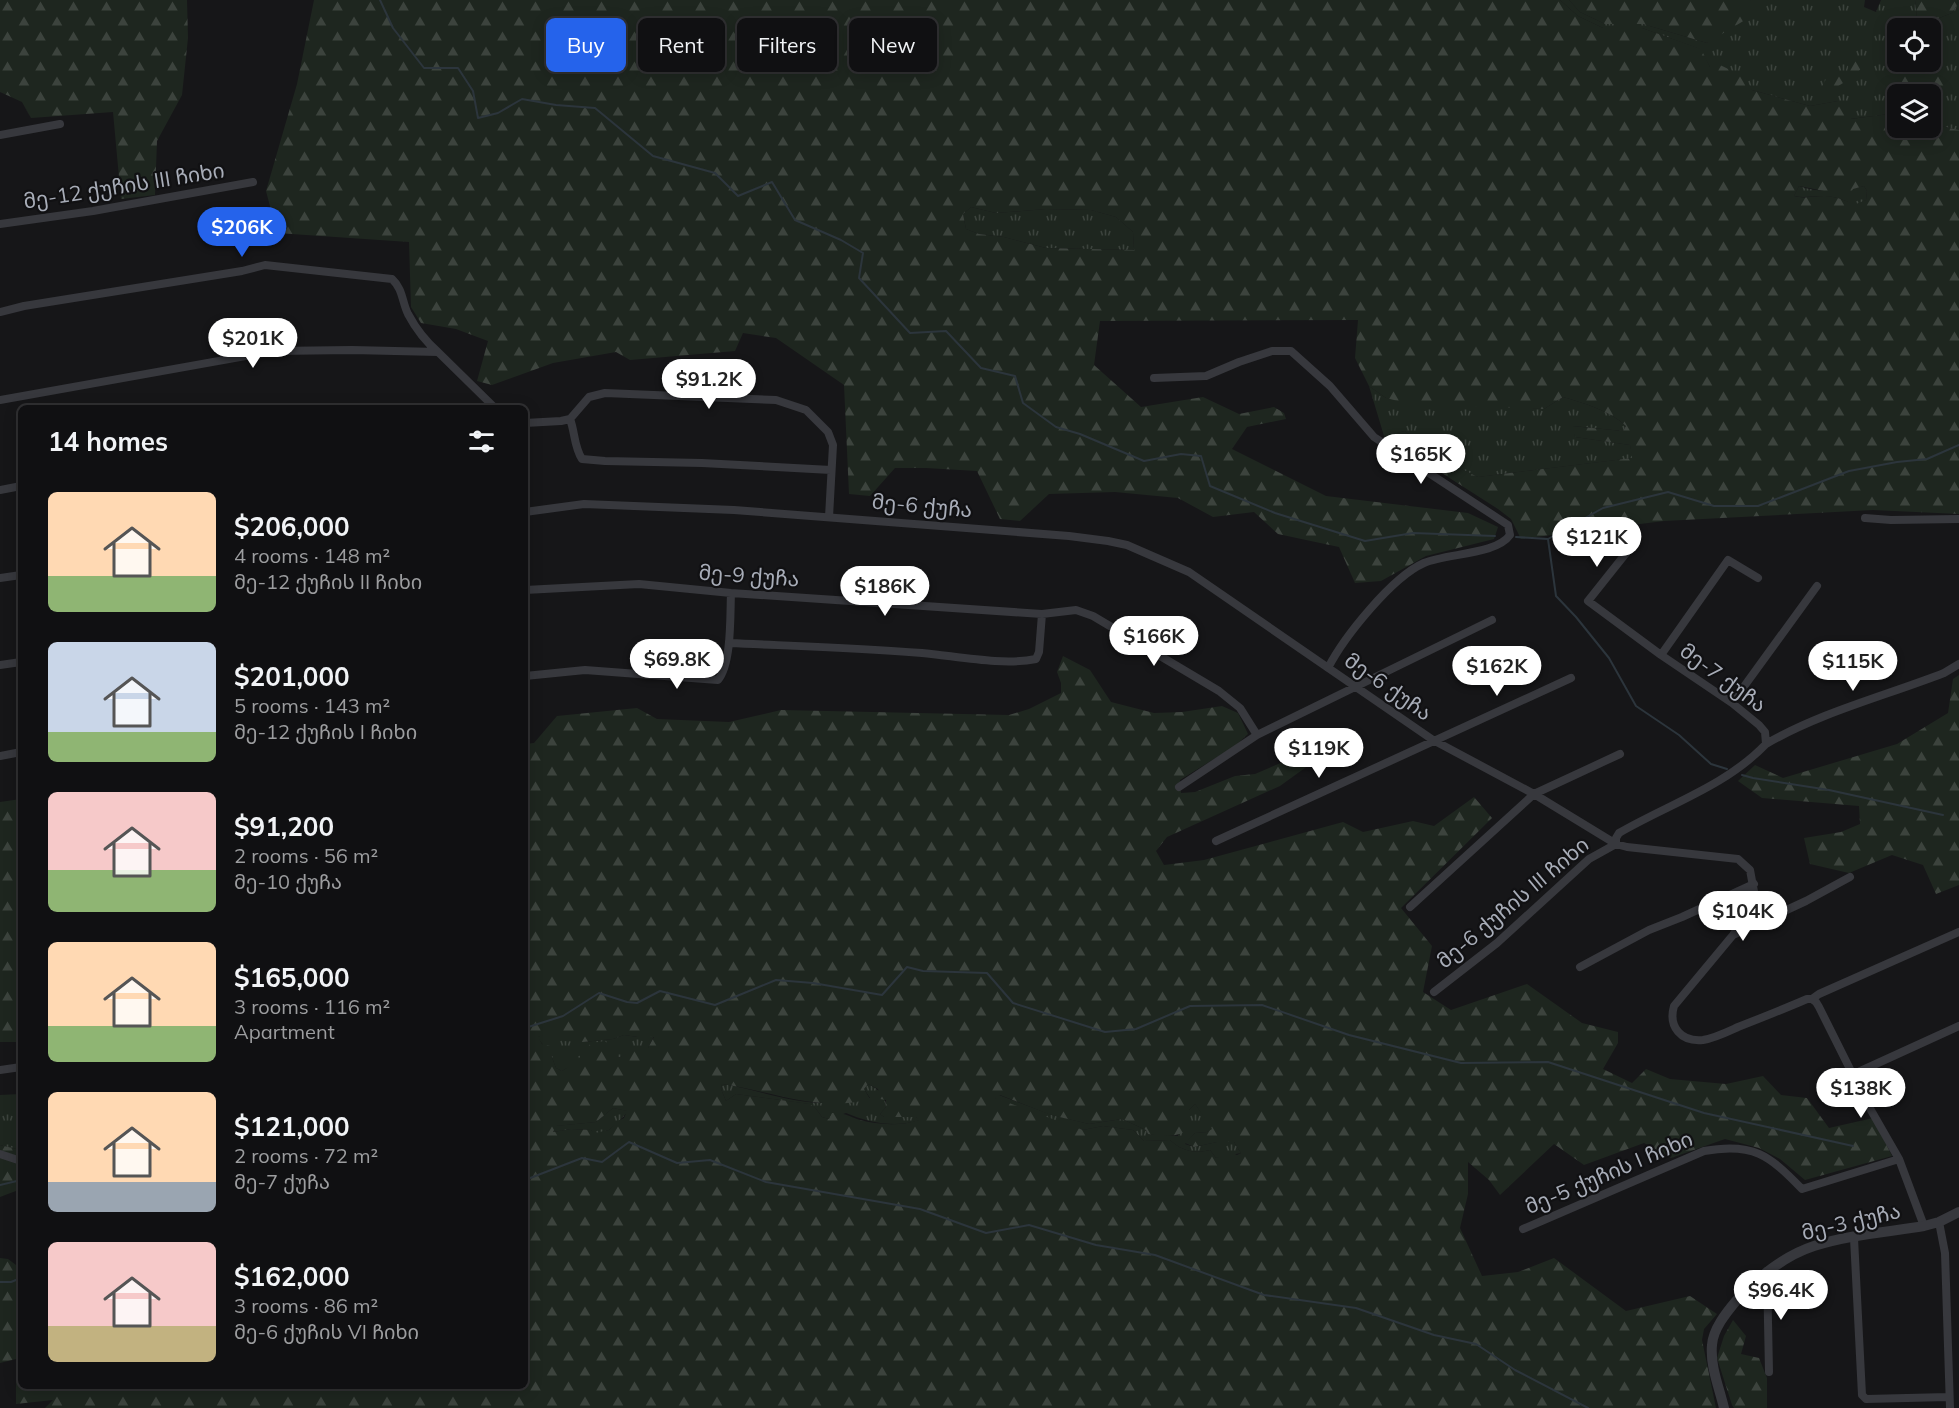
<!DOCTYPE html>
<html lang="en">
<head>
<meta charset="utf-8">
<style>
  body { margin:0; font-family:Mulish,"Noto Sans Georgian",sans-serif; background:#1e1e20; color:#f1f3f6; height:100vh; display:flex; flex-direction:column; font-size:22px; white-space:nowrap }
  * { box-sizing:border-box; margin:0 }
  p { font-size:20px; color:#9c9d9f }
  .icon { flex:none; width:33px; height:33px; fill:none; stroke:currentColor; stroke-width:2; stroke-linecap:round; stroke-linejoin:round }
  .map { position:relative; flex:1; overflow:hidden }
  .sheet { position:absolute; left:18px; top:405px; width:510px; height:984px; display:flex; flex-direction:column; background:#101012; border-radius:9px; box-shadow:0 3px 15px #0003,0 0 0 2px #303032 }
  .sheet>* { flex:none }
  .banner { position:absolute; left:546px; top:18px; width:570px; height:54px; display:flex; gap:12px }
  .buttons { position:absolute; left:1887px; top:18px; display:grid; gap:12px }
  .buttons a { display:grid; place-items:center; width:54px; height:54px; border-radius:9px; background:#101012; box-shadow:0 3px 15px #0003,0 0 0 2px #303032; font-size:30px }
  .price { position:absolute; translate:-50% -51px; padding:0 14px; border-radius:21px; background:#fff; color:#222; font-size:20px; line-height:39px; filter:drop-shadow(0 2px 3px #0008) }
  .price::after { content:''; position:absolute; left:50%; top:36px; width:18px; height:14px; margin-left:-9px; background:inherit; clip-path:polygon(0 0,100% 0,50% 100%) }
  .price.active { background:#2563eb; color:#fff }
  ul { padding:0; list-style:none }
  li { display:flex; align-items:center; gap:18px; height:150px; padding:0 30px }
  li span { display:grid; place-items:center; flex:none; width:168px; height:120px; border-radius:9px; color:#555 }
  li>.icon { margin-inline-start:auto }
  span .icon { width:72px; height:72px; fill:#fffc; stroke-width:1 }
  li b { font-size:26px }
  h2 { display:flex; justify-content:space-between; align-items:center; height:72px; padding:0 30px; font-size:26px }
  .pill { padding:0 21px; border-radius:9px; background:#101012; box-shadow:0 3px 15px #0003,0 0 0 2px #303032; font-size:21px; line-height:54px }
  .pill.active { background:#2563eb; color:#fff }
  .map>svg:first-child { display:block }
</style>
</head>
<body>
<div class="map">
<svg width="1959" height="1408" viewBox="0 0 1959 1408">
  <defs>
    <pattern id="grass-tufts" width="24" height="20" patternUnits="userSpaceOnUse" patternTransform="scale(1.5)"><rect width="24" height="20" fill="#1e261f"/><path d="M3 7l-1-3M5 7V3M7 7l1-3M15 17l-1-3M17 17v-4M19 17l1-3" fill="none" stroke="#3c433d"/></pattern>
    <pattern id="forest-firs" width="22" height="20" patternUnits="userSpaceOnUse" patternTransform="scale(1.5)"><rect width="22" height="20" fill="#1e261f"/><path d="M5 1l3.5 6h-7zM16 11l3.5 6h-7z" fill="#3c433d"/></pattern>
  </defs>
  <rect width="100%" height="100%" fill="#161618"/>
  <!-- grass -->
  <path fill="url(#grass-tufts)" d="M1560,0H1569L1580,12L1605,24H1643L1707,43L1751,0H1865L1864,7L1876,12L1881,0H1915L1918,28H1898V62H1930L1931,40L1937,36L1934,20L1952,13L1959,2V130L1931,124L1930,94H1923L1940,72L1926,63L1918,67L1897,71L1885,94L1897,96V116L1889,114L1850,119L1838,101L1810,106L1752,90L1710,67L1700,49L1642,28H1603L1578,16Z
    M1799,186C1818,193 1844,192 1864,186L1867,191L1866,200L1856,205C1848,202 1840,198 1833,197C1819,194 1807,199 1794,196Z
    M971,207L996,213L1046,209L1091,210L1116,217L1133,232L1134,250L1046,248L1004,237L979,234L966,229L963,214Z
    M1369,386L1386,398L1544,409L1563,397C1586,404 1609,410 1626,426L1623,431L1573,426L1575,437L1630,445L1633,458L1478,477L1436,457L1405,431L1384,436Z
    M553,1032L583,1042L613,1039L624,1035L638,1037L654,1036L648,1048C636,1047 629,1055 617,1058C594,1064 585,1057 562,1071L556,1068L551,1055L537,1037Z
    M722,1084C755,1089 790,1103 823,1103C838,1103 854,1100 870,1098L864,1089L868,1084C878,1089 886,1095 886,1107L880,1114L884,1117H916L920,1120C896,1128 869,1123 846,1113L829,1119L822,1117L816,1109L809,1104L736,1094L726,1101L721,1089Z
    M21,1094V1150L0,1145V1095Z
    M999,1095L1052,1115L1089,1124L1122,1119L1146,1130L1148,1134L1178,1136L1189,1110L1195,1104L1213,1129L1207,1132L1195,1133L1185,1144L1194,1147L1217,1142H1234L1241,1153L1216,1158L1210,1150C1194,1154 1182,1151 1170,1140L1144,1141L1133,1130L1103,1126L1083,1130L1070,1127L994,1098Z
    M613,1108L628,1111C623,1119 615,1123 609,1130L595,1134L591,1130L571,1129L553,1132L555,1126L596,1122Z"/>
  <!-- forest -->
  <path fill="url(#forest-firs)" fill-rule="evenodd" d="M0,0H187L188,38L182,95L157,141L155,195L121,199L113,112L31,118L22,102L0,92Z
    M314,0H1560L1578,16L1603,28H1642L1701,49L1710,67L1720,65L1745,77L1752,90L1810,106L1838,101L1851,104V119L1889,114L1897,116L1898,128H1930L1931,124L1959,130V514L1873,510L1664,521L1521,539L1511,519L1498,509L1384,436L1405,431L1436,457L1478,477L1632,458L1630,445L1575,437L1572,426L1623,431L1626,426C1609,410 1586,404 1563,397L1544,409L1410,404L1386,398L1369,386L1355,358L1358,320L1100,321L1094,365L1141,407L1203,397L1239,414L1274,407L1284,413L1286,419L1247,427L1232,449L1326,496L1468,513L1498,527L1494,539L1426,556L1381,581L1355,583L1339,547L1278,534L1254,512L1213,517L1178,498L1115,492L1049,494L1020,521L1000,519L977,471L926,468H895L870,496L849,494L844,385L776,338L743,333L735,351L630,360L616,352L553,363L492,385L477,381L488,341L456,329L421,323L411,307L409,242L277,233L266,191L297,84ZM1799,186L1849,196L1853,189L1864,186L1867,191L1866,200L1856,204C1848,202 1840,198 1833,197C1819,194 1807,200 1794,196ZM971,207L996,213L1046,209L1091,210L1116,217L1133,232L1134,250L1046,248L1004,237L979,234L966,229L963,214Z
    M1569,0H1751L1745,20L1707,43L1643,24H1605L1580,12Z
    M1915,0H1959V2L1952,13L1934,20L1937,36L1931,40L1930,28H1918Z
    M1849,59H1861L1863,66C1855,77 1842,83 1831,91L1822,87L1831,69L1837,70L1847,75Z
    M1937,62L1940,72L1945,74L1948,81L1945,88L1933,84L1923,94L1885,95L1883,83C1895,69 1902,73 1918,67C1925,65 1929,62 1937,62Z
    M1063,656L1090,670L1111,702L1154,713L1182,712L1222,706L1238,713L1248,734L1235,746L1180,780L1181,793L1195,792L1235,776L1255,774L1334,740L1327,752L1280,786L1167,837L1156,851L1164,865L1204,860L1343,822L1363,832L1413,821L1434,826L1474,797L1492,818L1401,908L1432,946L1423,992L1451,1010L1527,984L1582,1023L1618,1032V1043L1603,1069L1632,1083L1646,1069L1670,1079L1726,1084L1763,1076L1781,1095L1807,1098L1829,1128L1873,1118L1892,1156L1805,1180L1780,1159L1759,1148L1725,1139L1671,1158L1644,1143L1584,1165L1554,1144L1500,1195L1489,1180L1468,1162V1194L1460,1228L1482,1276L1518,1272L1554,1258L1626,1311L1690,1296L1717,1314L1704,1329L1702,1340L1716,1408H45L53,1400L16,1404V1359L0,1363V1258L8,1259L16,1265H21V1386H525V744L534,743L557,716L637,708L657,719L729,722L781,710L1009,715L1029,709L1061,693V683L1057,672ZM553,1033L563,1041L583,1042L613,1039L624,1035L638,1037H654L648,1048L641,1047L618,1058L614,1051L605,1041L591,1043L576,1062L562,1071L556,1068L551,1055L554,1047L542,1044L538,1037ZM722,1084C771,1091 821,1113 870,1099L864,1089L868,1084L878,1089L880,1099L886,1100V1107L880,1114L884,1117H916L919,1120C902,1126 878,1125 860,1120C847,1116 847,1113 832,1113L829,1119L822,1117L816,1109L810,1104L736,1094L726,1101L721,1089ZM1000,1095L1051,1115L1089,1124L1122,1119L1146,1130L1148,1134C1164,1136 1176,1138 1190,1129L1189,1110L1195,1104L1212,1129L1207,1132L1195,1133L1185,1143L1194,1147L1217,1142H1234L1241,1153L1237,1155L1230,1152L1225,1155L1216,1158L1210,1150C1194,1154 1182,1151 1170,1140L1144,1141L1133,1130L1103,1126L1083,1130L995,1098ZM613,1108L627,1111L624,1118L616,1122L609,1130L595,1133L591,1130L571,1129L553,1132L556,1126L596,1122Z
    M1959,675V885L1936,894L1923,865L1892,855L1849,873L1810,864L1804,838L1841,832L1860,824L1859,806L1762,798L1738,781L1755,765L1783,778L1897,744L1948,713L1953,679Z
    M21,799V1002L17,1014L21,1015V1042H0V802Z
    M0,1145L21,1150V1189L0,1197Z
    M1733,1320L1746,1336L1741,1354L1759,1358L1767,1378V1408H1734L1732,1405L1717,1358L1724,1336Z"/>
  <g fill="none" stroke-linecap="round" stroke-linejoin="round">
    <!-- stream -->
    <path stroke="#2c353c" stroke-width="2" d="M380,0L393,28L424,68H458L473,91L478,118L498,113L522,99L556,105L595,108L653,156L715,173L738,196L772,182L795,220L841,240L863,253L859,278L910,333L946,331L981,368L1015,376L1023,403L1056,427L1080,434L1144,461L1181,454L1201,456L1210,486L1275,513L1365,541L1413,533L1495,536
      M1516,537L1548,539L1603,508L1668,492L1714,506H1758L1849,471L1897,462L1927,459L1959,445
      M1548,539L1556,596L1576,617L1609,658L1636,706L1679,735L1711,764L1727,769
      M1742,775L1753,778L1829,790L1943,815
      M525,1028L563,1016L599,993L627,1002L637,1003L660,991L715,1005L776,980L813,983L882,995L907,967L923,971L987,973L1013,1003L1105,1032L1136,1029L1190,1006L1262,1005L1349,1035L1461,1063L1548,1062L1704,1113L1853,1146
      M525,1180L582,1158L602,1162L629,1142L677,1163L710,1160L766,1182L920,1209L986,1233L1029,1225L1096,1245L1155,1255L1264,1295L1356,1308L1434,1335L1476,1344L1515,1370L1588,1408
      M0,1185L21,1180
      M0,1282H11L21,1278"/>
    <!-- minor -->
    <path stroke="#37383d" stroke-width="8" d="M0,135L60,124
      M0,224L93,211L253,182
      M0,312L24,306L242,271L265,265L392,279C403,289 402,302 408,314C416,329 425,341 438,352
      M1154,378L1206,376L1239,362L1272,351H1291L1330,386L1374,437L1508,525L1510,535C1496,555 1447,553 1424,563C1392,577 1344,637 1328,668
      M0,400L274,351L352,350L438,352L495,408
      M570,419C575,432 574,447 582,459L605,461L702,463L831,470
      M525,423L561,421L570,419L589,397L605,393L776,400L806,410L828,432L833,445L829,517
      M0,490L21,486
      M525,512L584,504L734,510L1069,536L1108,541L1127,545L1189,572L1433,740L1534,794L1616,844L1627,847L1738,859L1750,870L1755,897L1752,907L1733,935L1674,1006C1668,1027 1681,1042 1703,1040C1715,1038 1727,1032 1738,1027C1761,1018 1784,1009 1807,999H1812L1819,994L1959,932
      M1865,518L1891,520L1959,519
      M0,578L21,575
      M525,590L639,584L731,593L1042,614L1076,610L1093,616L1219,691L1240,708L1257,735
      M730,643C794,646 858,648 922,653C956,656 1003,666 1036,659L1039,652L1042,614
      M1661,655L1728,560L1758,578
      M0,665L21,662
      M525,676L585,670L718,680C732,663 730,615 731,593
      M1732,703L1817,586
      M1766,744C1821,712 1885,696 1944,673L1959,664
      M0,756L21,752
      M1179,787L1257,735L1492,620
      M1216,841L1571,678
      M1616,844V838L1619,833C1669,804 1726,786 1766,744L1765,732L1759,725L1732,703L1661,655L1588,601L1627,552
      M1410,907L1534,794L1620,754
      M1735,934L1806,901L1850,877
      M1580,967L1649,930L1682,917L1754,884
      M1434,992L1497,943L1589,859L1616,844
      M1812,999L1816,1002L1819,1007L1868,1105L1899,1159L1924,1226
      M0,1070L21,1067
      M1832,1084L1959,1026
      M0,1154L21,1161
      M1939,1222L1945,1253L1950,1408
      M1523,1229L1704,1151C1753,1142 1769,1155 1802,1189L1899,1159
      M1854,1238L1862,1395L1866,1399L1948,1397
      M1767,1271L1769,1372"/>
    <!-- tertiary -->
    <path stroke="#37383d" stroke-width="10" d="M1724,1408C1719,1387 1710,1366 1712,1345C1713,1329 1726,1313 1736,1301C1758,1278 1783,1256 1814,1246C1848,1235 1888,1232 1924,1226L1939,1222L1959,1212"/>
  </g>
  <g text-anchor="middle" stroke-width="4.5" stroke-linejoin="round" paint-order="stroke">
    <!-- street labels -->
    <g font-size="21" fill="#a8adb8" stroke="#111113">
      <text transform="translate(124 186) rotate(-9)" y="7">მე-12 ქუჩის III ჩიხი</text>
      <text transform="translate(922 506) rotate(5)" y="7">მე-6 ქუჩა</text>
      <text transform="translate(749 576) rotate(4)" y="7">მე-9 ქუჩა</text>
      <text transform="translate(1723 678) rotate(36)" y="7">მე-7 ქუჩა</text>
      <text transform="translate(1388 687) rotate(35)" y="7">მე-6 ქუჩა</text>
      <text transform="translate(1513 903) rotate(-40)" y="7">მე-6 ქუჩის III ჩიხი</text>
      <text transform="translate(1609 1173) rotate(-23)" y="7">მე-5 ქუჩის I ჩიხი</text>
      <text transform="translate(1851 1222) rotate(-13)" y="7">მე-3 ქუჩა</text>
    </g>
  </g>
</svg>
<div class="buttons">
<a><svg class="icon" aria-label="locate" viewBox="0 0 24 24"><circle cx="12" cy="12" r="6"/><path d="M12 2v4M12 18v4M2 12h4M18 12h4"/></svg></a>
<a><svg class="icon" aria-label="layers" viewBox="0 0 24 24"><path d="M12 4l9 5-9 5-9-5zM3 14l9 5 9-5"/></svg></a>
</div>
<b class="price active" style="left:242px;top:258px">$206K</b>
<b class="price" style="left:253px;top:369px">$201K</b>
<b class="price" style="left:709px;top:410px">$91.2K</b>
<b class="price" style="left:1421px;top:485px">$165K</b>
<b class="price" style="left:1597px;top:568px">$121K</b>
<b class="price" style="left:885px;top:617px">$186K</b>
<b class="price" style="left:1154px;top:667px">$166K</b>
<b class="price" style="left:677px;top:690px">$69.8K</b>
<b class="price" style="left:1853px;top:692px">$115K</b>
<b class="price" style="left:1497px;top:697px">$162K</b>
<b class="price" style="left:1319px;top:779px">$119K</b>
<b class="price" style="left:1743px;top:942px">$104K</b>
<b class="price" style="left:1861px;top:1119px">$138K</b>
<b class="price" style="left:1781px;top:1321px">$96.4K</b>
<div class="banner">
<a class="pill active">Buy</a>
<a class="pill">Rent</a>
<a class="pill">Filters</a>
<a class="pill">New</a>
</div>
<section class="sheet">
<h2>14 homes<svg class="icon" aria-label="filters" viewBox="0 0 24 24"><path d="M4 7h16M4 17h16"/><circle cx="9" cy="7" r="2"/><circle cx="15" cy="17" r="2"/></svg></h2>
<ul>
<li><span style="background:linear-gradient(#ffd9b3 70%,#8fb573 0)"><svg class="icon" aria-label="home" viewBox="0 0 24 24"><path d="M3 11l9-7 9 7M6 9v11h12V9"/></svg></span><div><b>$206,000</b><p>4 rooms · 148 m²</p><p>მე-12 ქუჩის II ჩიხი</p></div></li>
<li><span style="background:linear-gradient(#c9d6e8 75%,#8fb573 0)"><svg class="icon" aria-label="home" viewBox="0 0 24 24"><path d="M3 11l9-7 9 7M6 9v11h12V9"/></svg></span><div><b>$201,000</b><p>5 rooms · 143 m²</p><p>მე-12 ქუჩის I ჩიხი</p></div></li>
<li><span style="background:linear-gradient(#f6c9c9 65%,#8fb573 0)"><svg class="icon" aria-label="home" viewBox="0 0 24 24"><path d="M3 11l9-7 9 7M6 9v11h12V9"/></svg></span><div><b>$91,200</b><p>2 rooms · 56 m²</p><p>მე-10 ქუჩა</p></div></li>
<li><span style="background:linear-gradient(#ffd9b3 70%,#8fb573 0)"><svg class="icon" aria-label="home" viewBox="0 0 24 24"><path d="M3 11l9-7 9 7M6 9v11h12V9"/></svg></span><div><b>$165,000</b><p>3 rooms · 116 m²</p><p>Apartment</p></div></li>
<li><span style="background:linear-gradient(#ffd9b3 75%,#9aa5b1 0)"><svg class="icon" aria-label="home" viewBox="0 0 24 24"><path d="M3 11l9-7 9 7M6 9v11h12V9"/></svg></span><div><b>$121,000</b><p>2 rooms · 72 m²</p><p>მე-7 ქუჩა</p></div></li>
<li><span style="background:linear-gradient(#f6c9c9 70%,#c2b280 0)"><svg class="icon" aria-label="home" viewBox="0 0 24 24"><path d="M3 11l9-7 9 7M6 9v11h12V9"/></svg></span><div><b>$162,000</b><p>3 rooms · 86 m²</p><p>მე-6 ქუჩის VI ჩიხი</p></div></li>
</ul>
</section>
</div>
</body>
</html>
